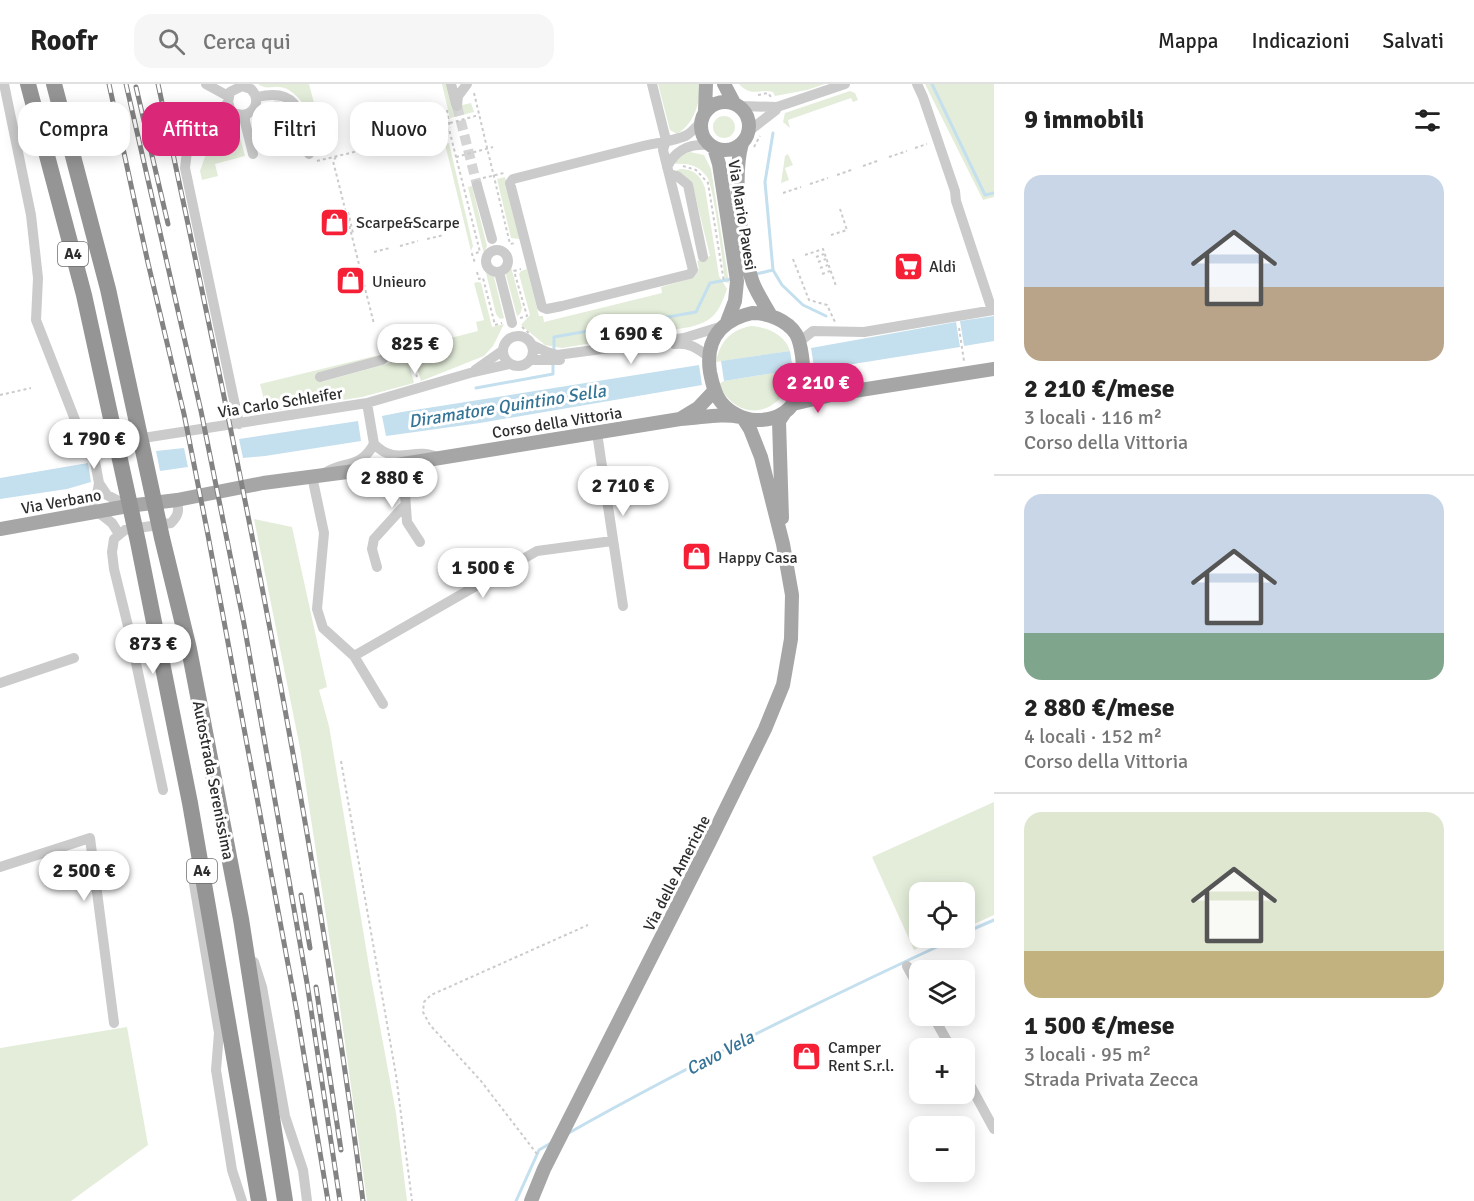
<!DOCTYPE html>
<html lang="it">
<head>
<meta charset="utf-8">
<style>
  body { margin:0; font-family:Signika,sans-serif; background:#f6f6f6; color:#222; height:100vh; display:flex; flex-direction:column; font-size:22px; white-space:nowrap }
  * { box-sizing:border-box; margin:0 }
  p { font-size:20px; color:#767676 }
  .icon { flex:none; width:33px; height:33px; fill:none; stroke:currentColor; stroke-width:2; stroke-linecap:round; stroke-linejoin:round }
  .map { position:relative; flex:1; overflow:hidden }
  .details { display:flex; flex-direction:column; background:#fff; width:480px }
  .details>* { flex:none }
  .guide { position:absolute; left:18px; top:18px; width:570px; height:54px; display:flex; gap:12px }
  .buttons { position:absolute; left:909px; top:798px; display:grid; gap:12px }
  .buttons a { display:grid; place-items:center; width:66px; height:66px; border-radius:12px; background:#fff; box-shadow:0 3px 15px #0003; font-size:30px }
  .price { position:absolute; translate:-50% -51px; padding:0 14px; border-radius:21px; background:#fff; color:#222; font-size:20px; line-height:39px; filter:drop-shadow(0 2px 3px #0008) }
  .price::after { content:''; position:absolute; left:50%; top:36px; width:18px; height:14px; margin-left:-9px; background:inherit; clip-path:polygon(0 0,100% 0,50% 100%) }
  .price.current { background:#db2777; color:#fff }
  ul { padding:0; list-style:none }
  li { display:grid; align-content:center; gap:12px; height:318px; padding:0 30px }
  li+li { border-top:2px solid #e0e0e0 }
  li span { display:grid; place-items:center; height:186px; border-radius:18px; color:#555 }
  li>.icon { margin-inline-start:auto }
  span .icon { width:108px; height:108px; fill:#fffc; stroke-width:1 }
  li b { font-size:26px }
  h2 { display:flex; justify-content:space-between; align-items:center; height:72px; padding:0 30px; font-size:26px }
  .chip { padding:0 21px; border-radius:18px; background:#fff; box-shadow:0 3px 15px #0003; font-size:21px; line-height:54px }
  .chip.current { background:#db2777; color:#fff }
  header { display:flex; align-items:center; gap:36px; box-sizing:border-box; height:84px; padding:0 30px; background:#fff; border-bottom:2px solid #e0e0e0 }
  header strong { font-size:28px }
  nav { display:flex; gap:33px; margin-inline-start:auto; font-size:21px }
  .search { width:420px; height:54px; background:#f6f6f6; display:flex; align-items:center; gap:15px; box-sizing:border-box; padding:0 21px; border-radius:18px; color:#767676; font-size:22px }
  main { display:flex; flex:1; min-height:0 }
  .map>svg:first-child { display:block }
</style>
</head>
<body>
<header>
<strong>Roofr</strong>
<div class="search"><svg class="icon" aria-label="search" viewBox="0 0 24 24"><circle cx="10" cy="10" r="6"/><path d="M15 15l6 6"/></svg>Cerca qui</div>
<nav><a>Mappa</a><a>Indicazioni</a><a>Salvati</a></nav>
</header>
<main>
<div class="map">
<svg width="994" height="1117" viewBox="0 0 994 1117">
  <rect width="100%" height="100%" fill="#fff"/>
  <!-- green -->
  <path fill="#e4edda" d="M258,0H309L314,19L304,21C298,13 289,2 277,3C269,3 265,5 258,0Z
    M442,0H448L454,23L471,19L474,28L450,34Z
    M658,0H701C699,20 695,39 677,50L670,46Z
    M739,0H825L807,6L775,12L773,8C759,4 752,14 739,0Z
    M925,0H994V113L983,116Z
    M850,7L855,9L858,16L853,18L851,14L788,36L790,44L783,38L785,29Z
    M277,17C295,21 295,32 300,48L275,55L276,63L261,68C256,48 248,22 277,17Z
    M713 43a11 11 0 1 1 22 0a11 11 0 1 1-22 0Z
    M234,38L236,39L245,72L215,80L218,92L202,96L200,87L208,64Z
    M449,59L473,162L471,167L445,60Z
    M690,68L704,71L711,85L729,199L725,198C723,181 714,102 707,93C699,81 687,79 675,80L677,73Z
    M788,70L793,81L785,84L789,96L781,99L785,72Z
    M680,85C694,85 701,92 705,104L719,192L727,205C719,228 714,237 690,243L562,264L545,261L521,241L530,231L519,190L521,187L527,185L539,232H543L544,238L662,209L661,203L693,194C699,189 700,184 697,177L710,172L694,107L676,87Z
    M505,93L520,155L511,154L497,95Z
    M472,102L487,162L484,170L468,103Z
    M511,183L522,224L520,230L517,232L506,191Z
    M486,189L494,193L504,234L500,235L496,230Z
    M478,198L481,199L492,243L504,240L493,262L484,272L421,297L411,264L478,247L476,238L484,236L474,199Z
    M751,242C766,243 785,250 790,267L716,278C720,258 730,246 751,242Z
    M398,257L403,258L414,299L362,313L267,328L260,300L383,270L321,298L390,279Z
    M793,286C787,330 738,343 719,300L724,297Z
    M254,435L292,443L327,603L319,606L329,642L371,894L396,1029L407,1117H367L339,916L300,664Z
    M994,718V831L965,844L964,808H920V854H943L914,866L872,773Z
    M127,943L148,1061L71,1117H0V964Z"/>
  <!-- water -->
  <path fill="#c4dfee" d="M994,232V257L964,262L960,237Z
    M956,238L960,263L847,281L814,283L811,264Z
    M790,267L793,286L724,297L721,277Z
    M699,281L702,301L480,339L386,352L382,332L402,328Z
    M358,337L361,357L265,372L243,374L239,355Z
    M184,364L188,383L160,387L156,367Z
    M88,379L91,398L67,405L0,415V394Z"/>
  <g fill="none" stroke-linecap="round" stroke-linejoin="round">
    <!-- stream -->
    <path stroke="#c4dfee" stroke-width="3" d="M932,0L985,111L994,109
      M773,49L765,98L773,186L782,201L803,221L826,232
      M756,190L773,186
      M554,267V253L696,228L710,199L732,195
      M476,304L553,290V280
      M964,849L994,836
      M567,1050C694,978 824,915 956,854
      M516,1117L539,1066L551,1059"/>
    <!-- minor-tunnel -->
    <path stroke="#d5d5d5" stroke-width="10" stroke-dasharray="10 5" stroke-linecap="butt" d="M457,22L477,101"/>
    <!-- path -->
    <path stroke="#cbcbcb" stroke-width="2" stroke-dasharray="3 3" stroke-linecap="butt" d="M474,9L510,160L516,159
      M758,11L768,9L771,13
      M447,26L450,44
      M450,39L479,31
      M403,49L405,56
      M754,63L760,52
      M915,64L927,60
      M336,73L333,77L374,240
      M456,73L493,63
      M889,73L907,67
      M317,77L449,45L480,168L472,170L475,179
      M683,82L696,86L708,99L724,198
      M863,82L880,76
      M837,91L854,85
      M483,94L504,89
      M810,100L828,94
      M783,109L801,103
      M348,128L353,149H351
      M831,151L847,146L840,125
      M427,155L444,151
      M400,162L418,157
      M374,168L390,164
      M805,171L823,165L836,202
      M816,173L824,170
      M793,175L809,216L827,221L835,238
      M818,178L826,175
      M820,184L828,181
      M477,188L479,195L483,194L495,241L502,239
      M822,190L830,187
      M520,234L527,232L514,187L521,185
      M522,243L531,251
      M959,244L964,277
      M406,256L417,293
      M0,311L31,304
      M341,677L396,991L412,1117
      M537,1070L481,997L430,941L423,928L424,918L431,911L588,841"/>
    <!-- minor -->
    <path stroke="#cbcbcb" stroke-width="10" d="M4,0L31,131L38,194L36,236L79,346L92,362L99,399
      M206,0L228,12
      M451,0L456,20
      M652,0L666,56L663,66L693,186L690,190L562,222L547,225L542,223L510,99L513,95C556,84 599,73 643,62C655,59 676,57 687,51C692,48 697,42 701,38
      M917,0L923,13L955,107L956,117L992,226
      M257,13C303,2 300,35 309,70
      M228,18L231,27C248,39 265,20 251,5L242,2L230,8L228,18L212,39L187,67L185,84L239,340
      M457,22L458,12L467,0
      M740,22L777,23L845,0
      M245,31V38L253,70
      M749,47L776,26L777,23
      M667,83C676,65 690,59 710,61
      M669,90L677,92L688,101L703,173
      M477,101L492,155
      M486 177a11 11 0 1 1 22 0a11 11 0 1 1-22 0Z
      M499,188L512,239
      M503 267a15 15 0 1 1 30 0a15 15 0 1 1-30 0Z
      M799,258L813,247L864,248L994,226
      M674,260C689,258 697,264 709,273
      M532,261L547,268L557,271L684,254L723,242
      M530,276H560
      M475,286L502,267
      M320,293L382,276C389,270 389,261 389,252
      M367,319L374,360
      M597,349L623,522
      M92,362L367,319L470,289L509,280
      M403,380L407,438L420,458
      M322,391C342,375 359,387 374,360C398,384 413,361 439,374
      M312,392L324,449L317,525L323,544L354,572L383,620
      M98,428L112,439L119,450
      M79,429C93,417 96,420 99,399L107,411L128,422
      M377,483L372,465L374,455L405,421
      M354,572L537,467L612,457
      M0,599L74,574
      M163,706L129,546L114,485L112,468L114,455L125,446L171,439C179,431 179,426 177,416
      M0,783L90,754L114,939
      M194,800L219,949L216,986L232,1086L242,1117
      M254,878L262,903L285,1032L303,1086L307,1117
      M907,882L920,906
      M933,932L951,964
      M964,990L994,1045"/>
    <!-- major -->
    <path stroke="#a6a6a6" stroke-width="14" d="M724,0L734,19
      M701 42a24 24 0 1 1 48 0a24 24 0 1 1-48 0Z
      M705,27L706,0
      M742,59C732,94 741,165 753,199C758,211 765,221 771,232
      M714,64L719,80L737,197L735,217L727,238
      M752,229C768,229 787,236 796,250C800,257 801,265 802,272C807,305 794,337 756,336C743,336 729,328 721,318C714,309 712,298 710,288C705,255 721,236 752,229Z
      M804,287L811,297L835,310
      M793,320L835,310L994,285
      M680,335L698,324L715,306
      M782,434L779,337L785,328
      M0,445L128,422L177,416L263,399L378,384L680,335C703,334 719,329 741,333
      M531,1117L544,1085L710,757L765,645L783,601L791,555L792,511L783,460L761,373L750,345L743,334"/>
    <!-- highway -->
    <path stroke="#959595" stroke-width="16" d="M28,0L84,211L138,458L190,719L259,1117
      M54,0L108,205L162,454L189,565L241,835L285,1117"/>
    <defs>
      <path id="rail" d="M109,0L148,179L184,330L207,446L296,923L328,1117
        M126,0L201,327L244,540L307,899L340,1117
        M158,0C238,370 314,741 363,1117
        M136,3L168,140
        M301,811L310,864
        M316,903L341,1066"/>
    </defs>
    <!-- rail casing -->
    <use href="#rail" stroke="#838383" stroke-width="5"/>
    <!-- rail -->
    <use href="#rail" stroke="#fff" stroke-width="3" stroke-dasharray="9" stroke-linecap="butt"/>
  </g>
  <!-- icons -->
  <defs>
    <symbol id="shop-square" viewBox="-11 -11 22 22"><rect x="-9" y="-9" width="18" height="18" rx="4" fill="#f51f36" stroke="#fff"/><path d="M-5-2.5h2.3a2.7 3.5 0 0 1 5.4 0H5L5.5 6h-11ZM-1.5-2.5h3a1.5 2.3 0 0 0-3 0Z" fill="#fff"/></symbol>
    <symbol id="supermarket-square" viewBox="-11 -11 22 22"><rect x="-9" y="-9" width="18" height="18" rx="4" fill="#f51f36" stroke="#fff"/><path d="M-6-5.5h2.5l.6 2H6L4.5 2H-2.5L-4.4-4H-6ZM-1.5 3.2a1.3 1.3 0 1 0 .1 0ZM3 3.2a1.3 1.3 0 1 0 .1 0Z" fill="#fff"/></symbol>
  </defs>
  <g fill-rule="evenodd">
    <use href="#shop-square" x="318" y="122" width="33" height="33"/>
    <use href="#supermarket-square" x="892" y="166" width="33" height="33"/>
    <use href="#shop-square" x="334" y="180" width="33" height="33"/>
    <use href="#shop-square" x="680" y="456" width="33" height="33"/>
    <use href="#shop-square" x="790" y="956" width="33" height="33"/>
  </g>
  <g text-anchor="middle" stroke-width="6" stroke-linejoin="round" paint-order="stroke">
    <!-- shield labels -->
    <g fill="#fff" stroke="#6d6d6d" stroke-width="1.5">
      <rect x="58" y="158" width="30" height="24" rx="4.5"/>
      <rect x="187" y="775" width="30" height="24" rx="4.5"/>
    </g>
    <g font-size="15" font-weight="bold" fill="#2e2e2e">
      <text x="73" y="175">A4</text>
      <text x="202" y="792">A4</text>
    </g>
    <!-- street labels -->
    <g font-size="16" fill="#2e2e2e" stroke="#fff">
      <text transform="translate(743 131) rotate(81)" y="6">Via Mario Pavesi</text>
      <text transform="translate(280 318) rotate(-9)" y="6">Via Carlo Schleifer</text>
      <text transform="translate(557 338) rotate(-9)" y="6">Corso della Vittoria</text>
      <text transform="translate(61 417) rotate(-10)" y="6">Via Verbano</text>
      <text transform="translate(214 696) rotate(79)" y="6">Autostrada Serenissima</text>
      <text transform="translate(676 789) rotate(-63)" y="6">Via delle Americhe</text>
    </g>
    <!-- poi labels -->
    <g font-size="16" fill="#2e2e2e" stroke="#fff" text-anchor="start">
      <text x="356" y="144">Scarpe&amp;Scarpe</text>
      <text x="929" y="188">Aldi</text>
      <text x="372" y="203">Unieuro</text>
      <text x="718" y="479">Happy Casa</text>
      <text x="828" y="969">Camper<tspan x="828" dy="18">Rent S.r.l.</tspan></text>
    </g>
    <!-- water labels -->
    <g font-size="18" font-style="italic" fill="#347497" stroke="#fff">
      <text transform="translate(507 322) rotate(-9)" y="6">Diramatore Quintino Sella</text>
      <text transform="translate(720 969) rotate(-28)" y="6">Cavo Vela</text>
    </g>
  </g>
</svg>
<div class="buttons">
<a><svg class="icon" aria-label="locate" viewBox="0 0 24 24"><circle cx="12" cy="12" r="6"/><path d="M12 2v4M12 18v4M2 12h4M18 12h4"/></svg></a>
<a><svg class="icon" aria-label="layers" viewBox="0 0 24 24"><path d="M12 4l9 5-9 5-9-5zM3 14l9 5 9-5"/></svg></a>
<a>+</a>
<a>−</a>
</div>
<b class="price" style="left:631px;top:281px">1 690 €</b>
<b class="price" style="left:415px;top:291px">825 €</b>
<b class="price current" style="left:818px;top:330px">2 210 €</b>
<b class="price" style="left:94px;top:386px">1 790 €</b>
<b class="price" style="left:392px;top:425px">2 880 €</b>
<b class="price" style="left:623px;top:433px">2 710 €</b>
<b class="price" style="left:483px;top:515px">1 500 €</b>
<b class="price" style="left:153px;top:591px">873 €</b>
<b class="price" style="left:84px;top:818px">2 500 €</b>
<div class="guide">
<a class="chip">Compra</a>
<a class="chip current">Affitta</a>
<a class="chip">Filtri</a>
<a class="chip">Nuovo</a>
</div>
</div>
<section class="details">
<h2>9 immobili<svg class="icon" aria-label="filters" viewBox="0 0 24 24"><path d="M4 7h16M4 17h16"/><circle cx="9" cy="7" r="2"/><circle cx="15" cy="17" r="2"/></svg></h2>
<ul>
<li><span style="background:linear-gradient(#c9d6e8 60%,#b9a48a 0)"><svg class="icon" aria-label="home" viewBox="0 0 24 24"><path d="M3 11l9-7 9 7M6 9v11h12V9"/></svg></span><div><b>2 210 €/mese</b><p>3 locali · 116 m²</p><p>Corso della Vittoria</p></div></li>
<li><span style="background:linear-gradient(#c9d6e8 75%,#7fa58c 0)"><svg class="icon" aria-label="home" viewBox="0 0 24 24"><path d="M3 11l9-7 9 7M6 9v11h12V9"/></svg></span><div><b>2 880 €/mese</b><p>4 locali · 152 m²</p><p>Corso della Vittoria</p></div></li>
<li><span style="background:linear-gradient(#dfe7d0 75%,#c2b280 0)"><svg class="icon" aria-label="home" viewBox="0 0 24 24"><path d="M3 11l9-7 9 7M6 9v11h12V9"/></svg></span><div><b>1 500 €/mese</b><p>3 locali · 95 m²</p><p>Strada Privata Zecca</p></div></li>
</ul>
</section>
</main>
</body>
</html>
